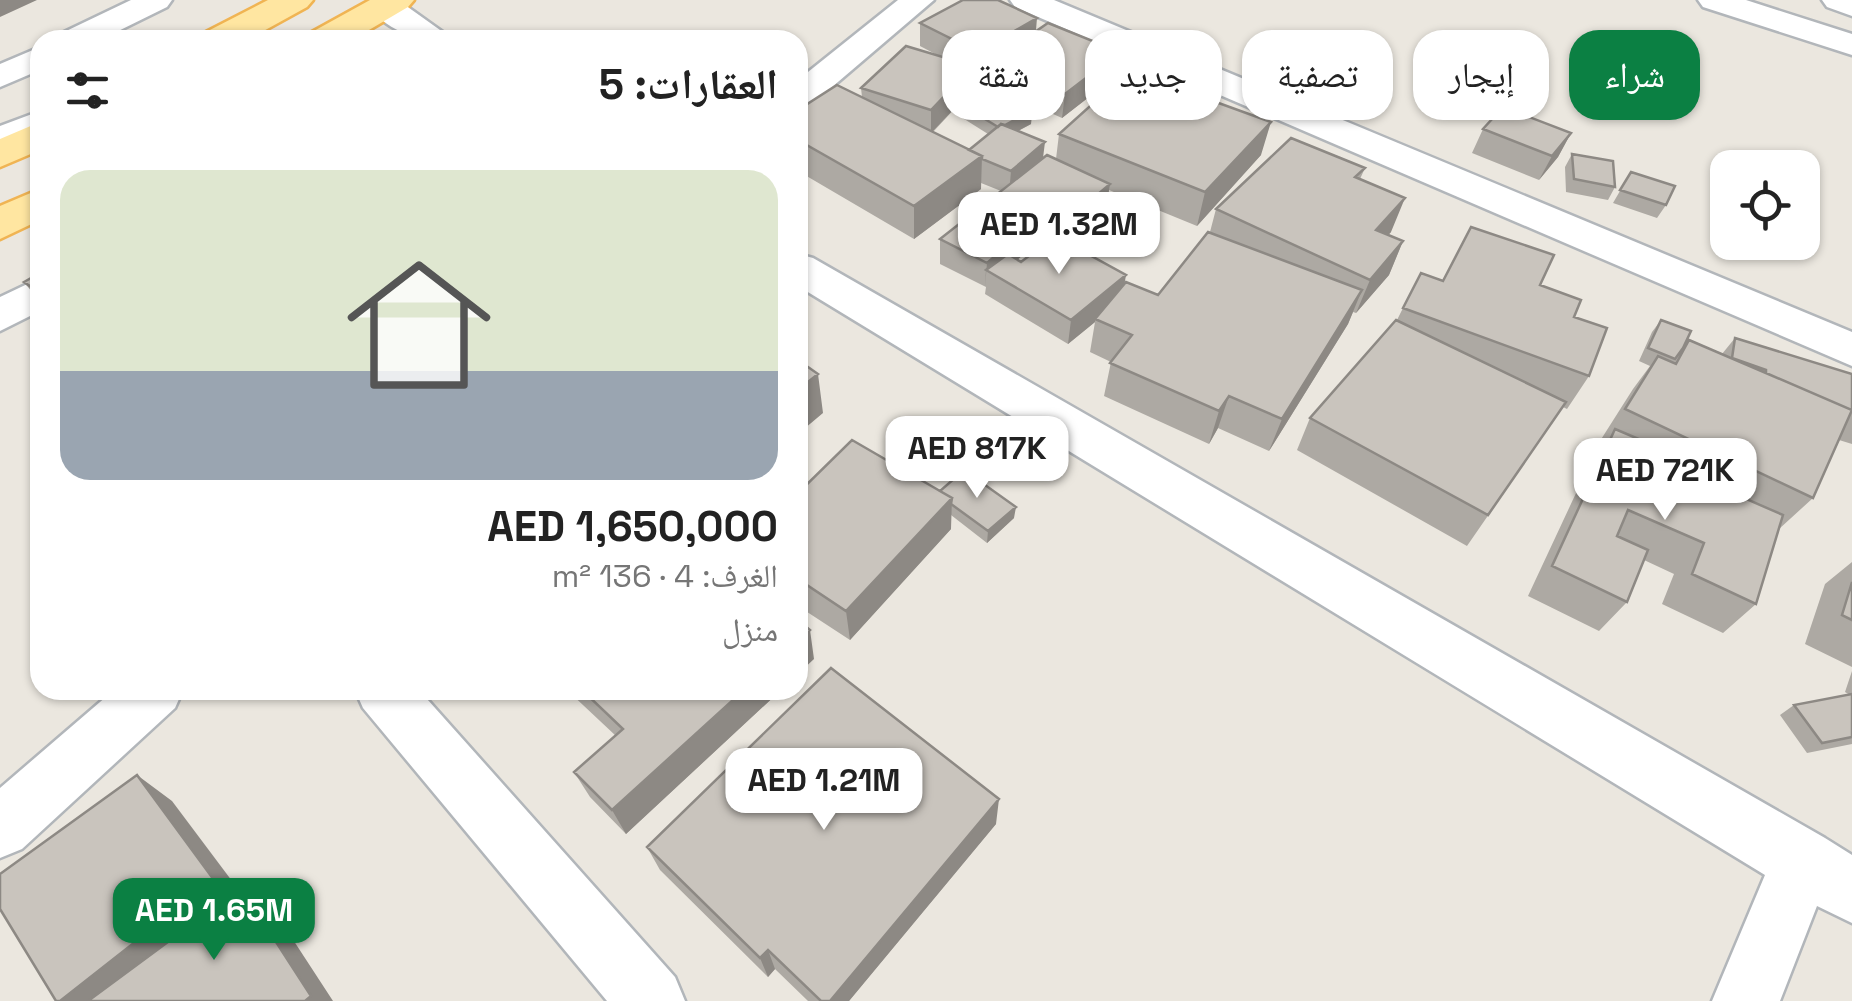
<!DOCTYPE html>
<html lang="ar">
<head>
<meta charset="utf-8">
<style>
  body { margin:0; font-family:"Space Grotesk","Noto Naskh Arabic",sans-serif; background:#f6f6f6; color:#222; direction:rtl; height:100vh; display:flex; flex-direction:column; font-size:38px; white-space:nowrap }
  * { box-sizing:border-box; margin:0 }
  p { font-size:32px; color:#767676 }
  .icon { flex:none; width:55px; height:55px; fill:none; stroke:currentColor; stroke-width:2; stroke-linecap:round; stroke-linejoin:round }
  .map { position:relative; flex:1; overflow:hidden; direction:ltr }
  .panel { position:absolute; left:30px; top:30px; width:778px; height:670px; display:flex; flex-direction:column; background:#fff; border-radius:30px; box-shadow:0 2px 8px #0004; direction:rtl }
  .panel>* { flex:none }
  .banner { position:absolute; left:838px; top:30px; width:862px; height:90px; direction:rtl; display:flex; gap:20px }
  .tools { position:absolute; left:1710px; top:150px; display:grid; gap:20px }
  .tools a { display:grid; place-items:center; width:110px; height:110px; border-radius:20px; background:#fff; box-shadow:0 2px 8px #0004; font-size:50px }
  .price { position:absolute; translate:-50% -85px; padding:0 22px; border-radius:20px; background:#fff; color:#222; font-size:32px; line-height:65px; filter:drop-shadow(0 2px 5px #0008) }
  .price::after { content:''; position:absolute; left:50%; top:60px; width:30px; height:22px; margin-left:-15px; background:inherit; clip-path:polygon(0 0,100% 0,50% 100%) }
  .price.on { background:#0b8043; color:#fff }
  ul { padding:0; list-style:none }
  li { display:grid; align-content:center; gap:20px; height:530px; padding:0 30px }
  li+li { border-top:2px solid #e0e0e0 }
  li span { display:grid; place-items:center; height:310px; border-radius:30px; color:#555 }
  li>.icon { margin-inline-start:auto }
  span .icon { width:180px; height:180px; fill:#fffc; stroke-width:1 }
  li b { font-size:42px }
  h2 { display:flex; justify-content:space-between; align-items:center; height:120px; padding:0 30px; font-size:42px }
  .tag { padding:0 35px; border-radius:30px; background:#fff; box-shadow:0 2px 8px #0004; font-size:35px; line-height:90px }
  .tag.on { background:#0b8043; color:#fff }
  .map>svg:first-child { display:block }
</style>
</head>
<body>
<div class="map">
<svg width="1852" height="1001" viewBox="0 0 1852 1001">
  <rect width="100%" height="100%" fill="#ebe7df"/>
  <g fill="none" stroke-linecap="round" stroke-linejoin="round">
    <defs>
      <path id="minor" d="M131,0H172L167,7L100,40H57L62,33Z
        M373,0H398L454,40C421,40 390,35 369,6Z
        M898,0H934L811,105L798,108V80Z
        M1010,0H1054L1852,332V366L1015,7Z
        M1698,0H1746L1852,34V55L1703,7Z
        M1822,0H1852V16L1827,7Z
        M40,47V70L0,87V64Z
        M40,111V135L0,150V126Z
        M798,254L813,258L1825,838L1852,855V923L1817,906L1780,1001H1712L1765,875L798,286Z
        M40,278V311L0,331V297Z
        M114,690H183L175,708L22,849L0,858V788Z
        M355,690H419L675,977L685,1001H607L363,708Z"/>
      <path id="major" d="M268,0H313L307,7L247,40H201L206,32Z
        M370,0H414L408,7L352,40H307L312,32Z
        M40,122V150L0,167V139Z
        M40,189V220L0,239V206Z"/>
    </defs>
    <!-- minor casing -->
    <use href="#minor" stroke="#b2b6ba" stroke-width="5"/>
    <!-- major casing -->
    <use href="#major" stroke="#f0b453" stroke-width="5"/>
    <!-- minor -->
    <use href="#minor" fill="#fff" fill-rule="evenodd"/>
    <!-- major -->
    <use href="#major" fill="#ffe6a1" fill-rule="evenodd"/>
  </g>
  <!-- wall -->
  <path fill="#ada9a3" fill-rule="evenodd" d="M920,23L1036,32L1116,76L1062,118L990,86L991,67L977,75L973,73L972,90L933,132L969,150L988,134L961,117L962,105L1032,111L1031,124L1018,131L1043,158L1056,159L1059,134L1261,155L1197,226L1109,190L1106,208L1067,242L1125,284L1158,295L1210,232L1216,209L1365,168L1360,179L1391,232L1388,235L1403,241L1389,275L1356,313L1353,312L1348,324L1269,451L1218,428L1209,444L1104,396L1111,362L1090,352L1095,322L1068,344L985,294L986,287L940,264V239L1001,191L981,183V189L914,239L798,171V110L862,97L861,88L939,56L920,46ZM1029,250L1034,252L1021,262L1017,259Z
    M1483,129L1571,133L1558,157L1539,180L1472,153Z
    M1572,154L1615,187L1608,200L1566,192L1565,167Z
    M1631,172L1666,205L1657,218L1613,203Z
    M40,273V302L24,282Z
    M1443,281L1540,285L1574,317L1589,376L1567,409L1563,407L1467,546L1297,450L1310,418L1397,320L1403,308Z
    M1661,320L1683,348L1689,340L1722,354L1735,338L1852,374V444L1839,440L1813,498L1779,529L1756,604L1723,633L1662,604L1674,574L1644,560L1627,602L1599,631L1528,596L1591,461L1604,443L1600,441L1633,389L1650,366L1639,361L1652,332Z
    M940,491L1014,518L987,543L951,515V529L850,640L798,606V493Z
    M1852,562V667L1805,644L1825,584Z
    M1852,671V744L1807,753L1780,715L1794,705L1850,695L1845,692Z
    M567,690H781L626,834L590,797L574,772L616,736Z
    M996,824L849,1001H808L775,969L768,977L660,870L647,847Z"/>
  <!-- shaded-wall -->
  <path fill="#8d8984" d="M0,0H37L0,17Z
    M1037,18L1035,42L991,62V67L977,75L978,52Z
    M1120,52L1116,76L1062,118L1065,94Z
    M973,66L972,90L931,133V110Z
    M1032,111L1031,124L999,141L1000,128Z
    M1271,122L1261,155L1197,226L1205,192Z
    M1571,133L1558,157L1539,180L1552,156Z
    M1045,142L1042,166L1009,195L1011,171Z
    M982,156L981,189L914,239V206Z
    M1110,184L1106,208L1048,259L1050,235Z
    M1405,198L1391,232L1362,263L1376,230Z
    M1031,225L1029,250L997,277L986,270L985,287L987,263Z
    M1403,241L1389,275L1356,313L1370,280Z
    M1126,275L1122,299L1095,319V322L1068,344L1071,320Z
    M1362,290L1348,324L1269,451L1282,419Z
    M818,374L823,413L798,434V390Z
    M1229,396L1218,428L1209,444L1219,411Z
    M952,498L951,529L850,640L846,611Z
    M1016,507L1014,518L987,543L988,531Z
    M810,630L814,659L798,674V641Z
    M744,690H781L626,834L612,810Z
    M137,775L172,801L247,901L124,1001H60Z
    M999,799L996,824L849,1001H830Z
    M241,888L273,909L333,1001H305Z
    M768,950L775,969L768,977L760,958Z"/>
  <!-- building -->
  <path fill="#c9c4bd" stroke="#8d8984" stroke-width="2.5" d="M963,0H998L1037,18L978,52L920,23Z
    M1048,23L1120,52L1065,94L991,62Z
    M906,46L973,66L931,110L861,88Z
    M1158,81L1271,122L1205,192L1059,134L1108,90L1137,101Z
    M837,85L982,156L914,206L798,140V110Z
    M993,88L1032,111L1005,125L1001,124L998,127L962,105Z
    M1503,107L1571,133L1552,156L1483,129Z
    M1001,124L1045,142L1011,171L982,159V156L969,150Z
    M1291,138L1365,168L1355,177L1405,198L1376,230L1403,241L1370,280L1216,209Z
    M1572,154L1613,161L1615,187L1574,179Z
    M1047,155L1110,184L1050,235L1031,225L987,263L940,239Z
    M1631,172L1675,186L1666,205L1620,190Z
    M1471,227L1554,255L1540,285L1581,300L1574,317L1607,328L1589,376L1403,308L1421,273L1443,281Z
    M1208,232L1362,290L1282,419L1229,396L1219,411L1110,363L1132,335L1095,319L1126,282L1158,295Z
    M1055,236L1126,275L1071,320L986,270L1008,254L1021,262Z
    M40,273V293L24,282Z
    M1396,320L1566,402L1488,515L1310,418Z
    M1661,320L1691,331L1683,348L1675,359L1648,348Z
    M1735,338L1852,374V410L1766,373V370L1732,358Z
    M1689,340L1852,410L1813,498L1625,409L1658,356L1676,364Z
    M798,360L818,374L798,390Z
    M1615,429L1679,456L1673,467L1783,515L1756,604L1692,574L1704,543L1628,510L1617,536L1648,550L1627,602L1552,566Z
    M852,440L952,498L846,611L798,579V493Z
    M964,470L1016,507L988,531L951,504L952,498L940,491Z
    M1852,582V620L1842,615Z
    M798,620L810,630L798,641Z
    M831,668L999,799L830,1001H821L768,950L760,958L647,847Z
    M582,690H744L612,810L574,772L623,729Z
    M1852,694V737L1822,743L1794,705Z
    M137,775L214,880L60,1001H56L0,909V874Z
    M241,888L311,996L305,1001H88Z"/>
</svg>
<div class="tools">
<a><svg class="icon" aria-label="locate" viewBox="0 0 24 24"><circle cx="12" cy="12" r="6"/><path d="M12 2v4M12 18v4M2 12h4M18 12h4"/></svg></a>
</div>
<b class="price" style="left:1059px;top:277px">AED 1.32M</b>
<b class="price" style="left:977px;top:501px">AED 817K</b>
<b class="price" style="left:1665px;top:523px">AED 721K</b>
<b class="price" style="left:824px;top:833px">AED 1.21M</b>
<b class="price on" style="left:214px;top:963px">AED 1.65M</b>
<div class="banner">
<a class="tag on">شراء</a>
<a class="tag">إيجار</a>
<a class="tag">تصفية</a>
<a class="tag">جديد</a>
<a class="tag">شقة</a>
</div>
<section class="panel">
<h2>العقارات: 5<svg class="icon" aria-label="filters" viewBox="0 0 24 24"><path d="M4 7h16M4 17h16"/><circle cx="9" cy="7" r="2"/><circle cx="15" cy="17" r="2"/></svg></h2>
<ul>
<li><span style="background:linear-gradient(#dfe7d0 65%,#9aa5b1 0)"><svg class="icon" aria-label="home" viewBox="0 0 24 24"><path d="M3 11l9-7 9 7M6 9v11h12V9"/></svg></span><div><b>AED 1,650,000</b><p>الغرف: 4 · 136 m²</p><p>منزل</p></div></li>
</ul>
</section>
</div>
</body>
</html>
